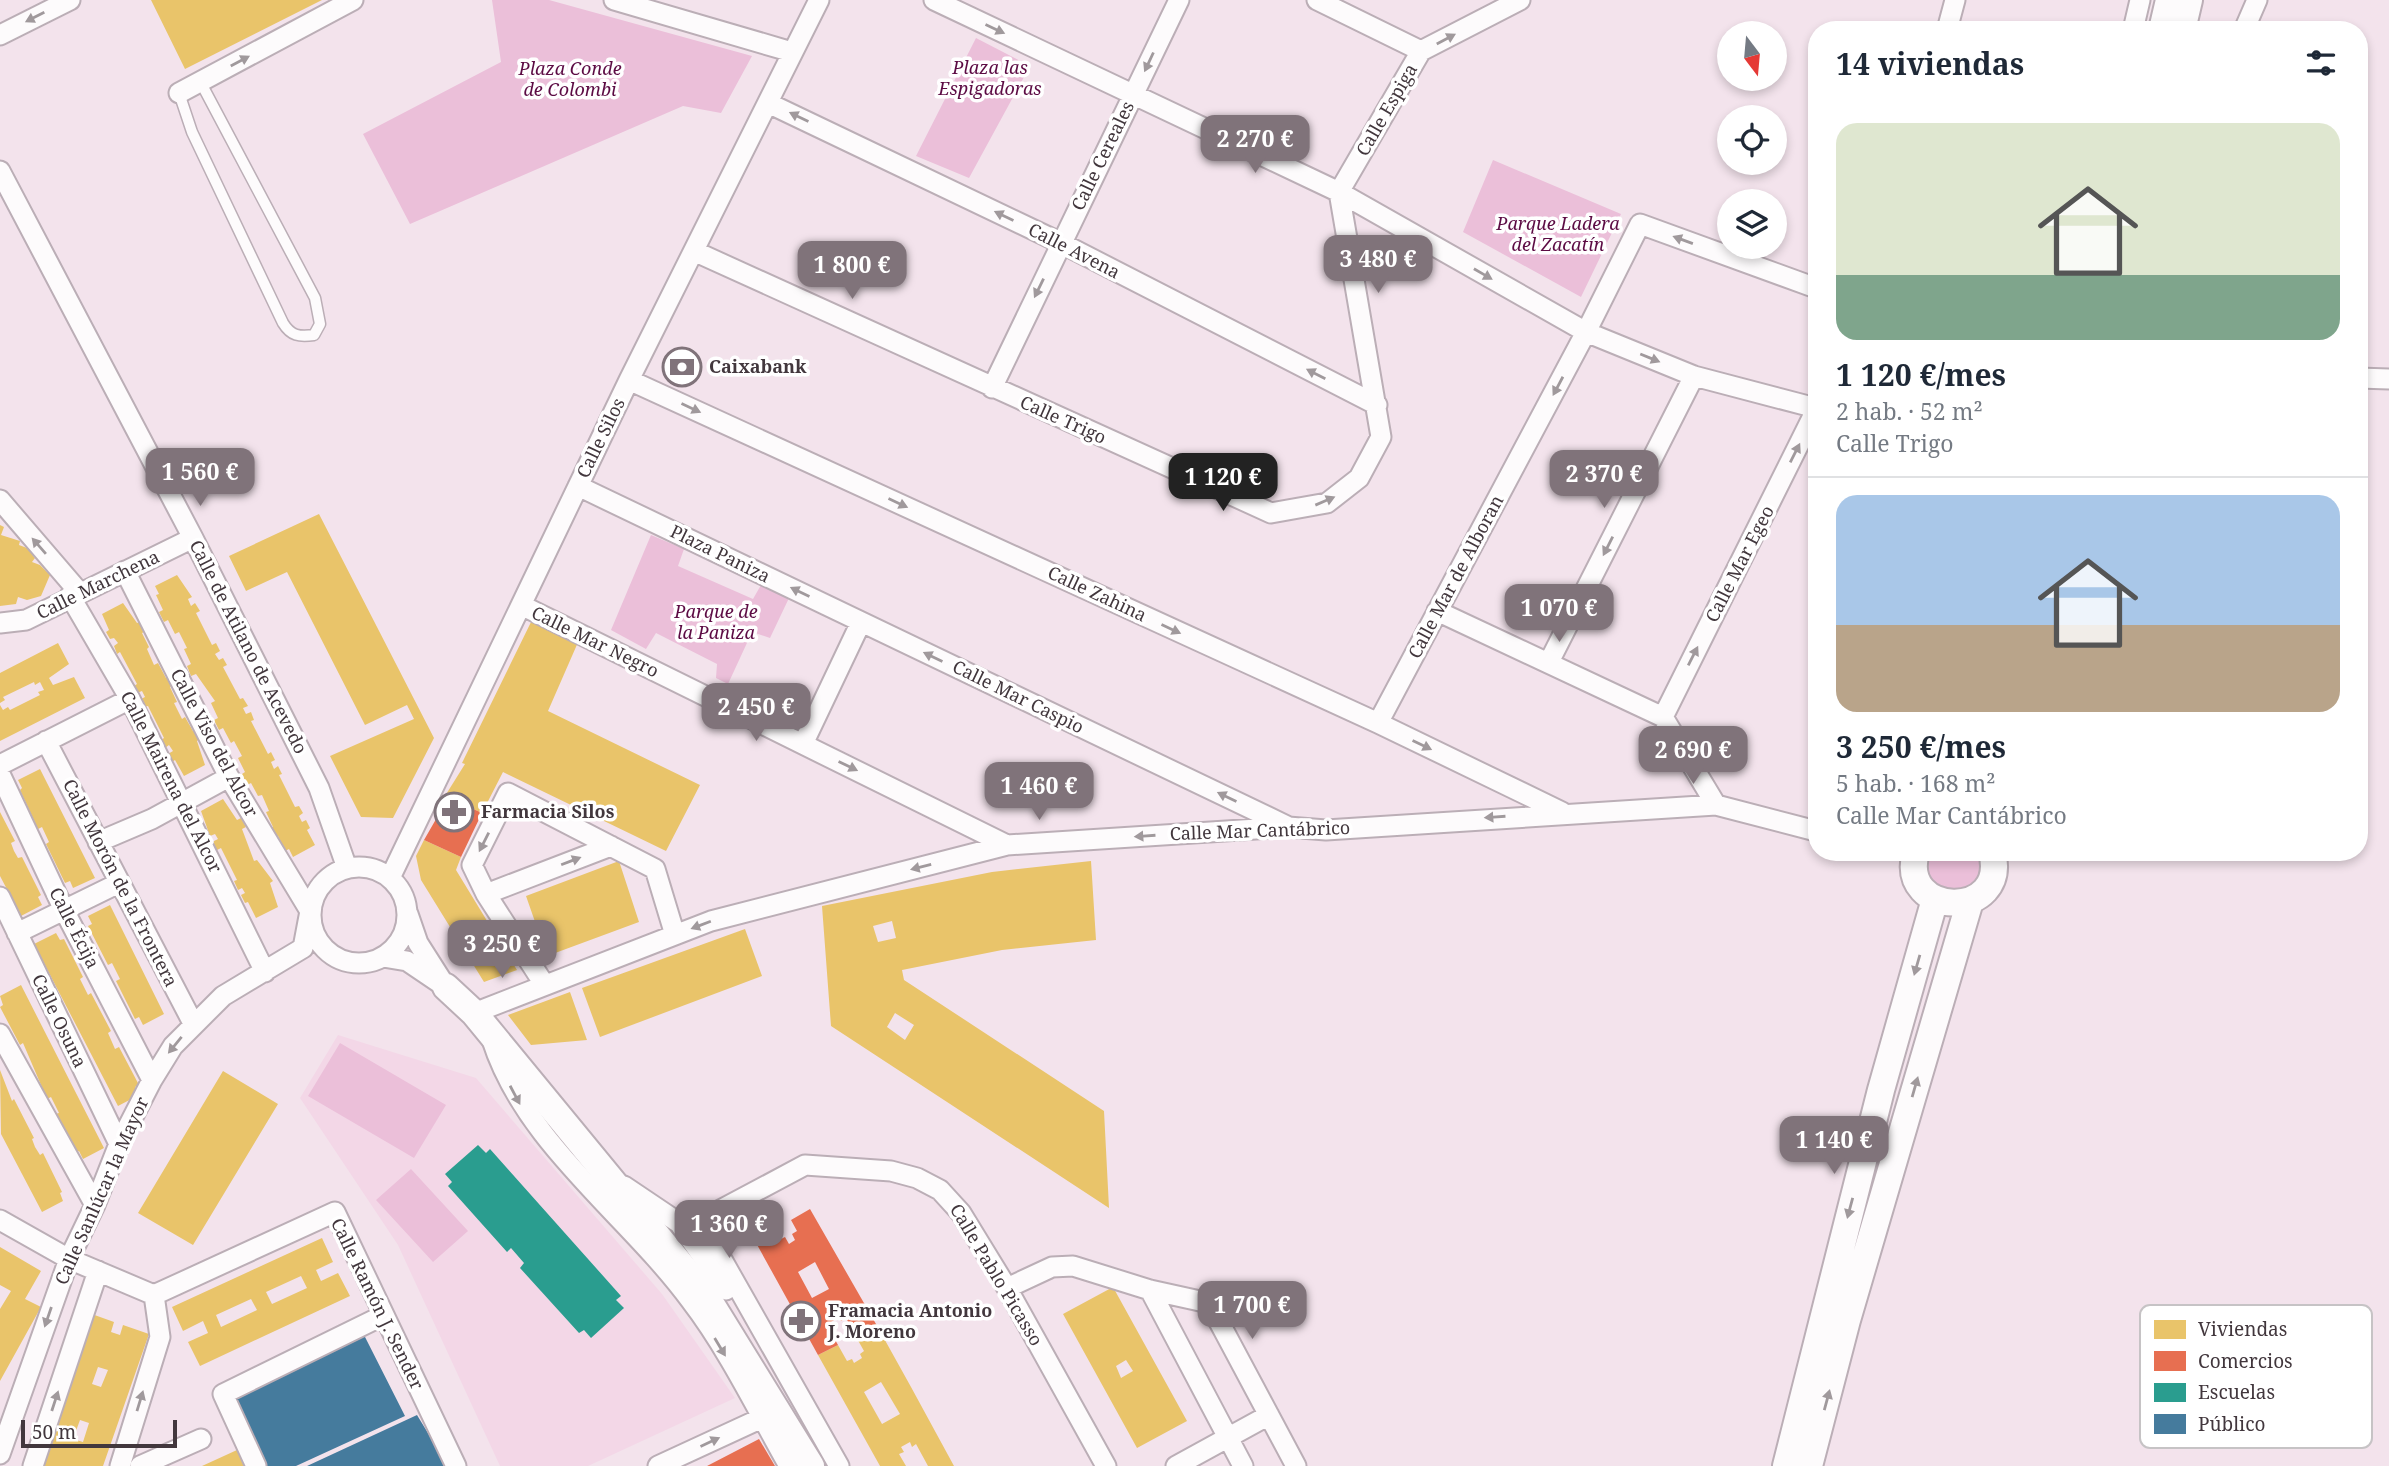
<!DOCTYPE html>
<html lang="es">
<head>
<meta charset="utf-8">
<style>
  body { margin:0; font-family:"Noto Serif",serif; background:#f2f2f3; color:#1f2937; height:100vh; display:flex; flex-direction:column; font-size:26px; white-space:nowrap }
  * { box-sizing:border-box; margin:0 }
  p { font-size:23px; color:#747a83 }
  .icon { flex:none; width:38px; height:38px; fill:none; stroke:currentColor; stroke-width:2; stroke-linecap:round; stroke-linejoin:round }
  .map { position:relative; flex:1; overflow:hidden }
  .side { position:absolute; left:1808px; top:21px; width:560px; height:840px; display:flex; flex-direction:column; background:#fff; border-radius:28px; box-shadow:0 4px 10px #0003 }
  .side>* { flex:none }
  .needle { width:46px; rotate:164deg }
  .controls { position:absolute; left:1717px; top:21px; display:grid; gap:14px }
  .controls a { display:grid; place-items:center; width:70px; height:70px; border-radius:50%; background:#fff; box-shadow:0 4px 10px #0003; font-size:35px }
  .scale { position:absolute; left:21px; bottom:18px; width:156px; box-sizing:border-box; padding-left:7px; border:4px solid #42373d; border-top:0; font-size:19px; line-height:24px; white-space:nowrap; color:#42373d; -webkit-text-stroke:5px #fff; paint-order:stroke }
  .price { position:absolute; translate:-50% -60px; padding:0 16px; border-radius:14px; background:#80737a; color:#fff; font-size:23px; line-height:46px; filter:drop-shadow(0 2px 4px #0008) }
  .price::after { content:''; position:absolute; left:50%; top:42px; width:21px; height:16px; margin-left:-10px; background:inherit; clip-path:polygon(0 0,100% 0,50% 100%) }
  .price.on { background:#222; color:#fff }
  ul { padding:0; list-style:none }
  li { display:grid; align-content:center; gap:14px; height:371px; padding:0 28px }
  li+li { border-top:2px solid #e0e1e3 }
  li span { display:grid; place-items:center; height:217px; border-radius:21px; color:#555 }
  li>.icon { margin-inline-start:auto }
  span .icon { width:126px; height:126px; fill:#fffc; stroke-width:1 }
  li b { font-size:30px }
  h2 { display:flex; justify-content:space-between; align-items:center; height:84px; padding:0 28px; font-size:30px }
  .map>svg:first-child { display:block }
</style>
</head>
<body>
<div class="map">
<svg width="2389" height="1466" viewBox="0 0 2389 1466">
  <rect width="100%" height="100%" fill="#f3e3ec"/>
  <!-- built -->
  <path fill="#f3d7e7" d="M338,1035L476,1078L662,1294L735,1398L588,1466H500L398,1245L300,1098Z"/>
  <!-- green -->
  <path fill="#ebbfd9" d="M492,0H549L752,56L721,113L683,106L410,224L363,134L501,62Z
    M976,38L1030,66L969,178L916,156Z
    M1493,160L1621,214L1581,297L1463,232Z
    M651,535L684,549L678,566L753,599L761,585L789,598L770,638L752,632L728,684L716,678L717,664L656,633L646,649L611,630Z
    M1925,852H1982L1984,863L1977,883L1960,893L1932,886L1923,860Z
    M340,1043L446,1105L414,1158L308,1096Z
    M411,1169L468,1231L433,1262L376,1200Z"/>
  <!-- homes -->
  <path fill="#e9c46a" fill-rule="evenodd" d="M151,0H322L185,69Z
    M319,514L434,738L393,818L361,817L330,756L414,719L407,705L365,725L287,572L246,591L229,556Z
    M0,525L4,527L1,535L20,541L19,545L27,548L35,558L32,562L40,565L50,575L41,596L27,600L18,597L16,604L0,606Z
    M177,575L192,597L188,599L191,606L195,603L200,611L196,613L212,645L216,643L220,651L215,654L219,660L223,658L227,665L223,667L240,699L243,698L248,706L243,708L246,714L251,712L254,720L251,721L268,754L271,752L275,760L271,762L274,769L278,766L282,774L279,775L295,807L299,806L303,813L299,816L302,822L306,820L310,828L307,830L315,845L293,857L289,849L285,851L278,836L274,838L270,828L273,827L266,812L269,811L262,795L258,796L251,783L247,785L242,774L245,772L238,758L242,756L234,741L231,743L223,728L219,730L214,720L218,718L211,703L215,701L196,674L191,676L187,666L191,664L184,649L187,648L179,632L175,634L168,620L164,622L159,612L163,610L156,595L159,594L155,586Z
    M123,603L137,623L142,621L146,631L142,633L149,647L147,649L154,665L158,663L166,678L170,676L173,685L170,687L177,702L174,703L182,719L185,717L193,731L197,729L201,738L197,741L205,765L184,776L175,760L172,762L168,754L173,751L169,745L165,748L161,740L164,738L148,706L144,707L141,699L145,697L142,691L137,693L134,686L137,684L120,652L117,654L114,646L118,643L114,638L110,639L106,632L109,630L102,614Z
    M533,618L579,640L548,711L700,785L666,851L503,772L482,813L445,796L465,764L462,763Z
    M58,643L69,664L49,678L53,685L74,677L85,698L0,741V705L3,710L8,707L10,710L40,695L38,692L44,690L40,682L35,685L34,682L3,697L5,700L0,703V673Z
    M40,769L95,878L73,888L70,881L65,883L46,844L49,842L42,827L38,829L20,790L22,788L18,780Z
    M223,799L237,820L241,818L246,827L242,829L254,861L257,860L273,881L270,883L278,907L256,918L248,902L245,903L241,895L245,893L242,888L238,890L234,881L237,880L221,848L217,850L212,842L218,839L215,834L210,836L201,811Z
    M0,812L15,841L11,843L14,851L18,858L22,857L41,895L38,897L42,905L21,916L0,876Z
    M424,840L461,857L456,870L517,970L484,982L421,880L416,856Z
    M619,861L639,922L547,956L526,896Z
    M1091,861L1096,940L1002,950L902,970L904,980L1104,1111L1109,1208L831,1026L822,906L992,872ZM892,921L896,938L878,942L873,926ZM895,1013L914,1025L905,1040L887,1027Z
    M110,905L164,1014L143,1025L139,1017L135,1019L116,981L120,979L112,963L108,965L88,926L92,924L88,916Z
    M745,929L762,976L600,1037L582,988Z
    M56,933L60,940L64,939L83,977L80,979L88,995L91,993L111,1031L108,1033L115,1049L119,1047L139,1085L135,1087L139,1095L118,1106L34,944Z
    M21,985L104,1148L83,1159L79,1151L75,1153L55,1114L59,1113L51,1097L47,1099L23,1043L20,1045L0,1007L3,1005L0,996Z
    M570,992L587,1040L531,1045L508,1015Z
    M0,1070L12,1101L14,1099L34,1138L32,1139L35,1147L40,1155L43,1153L62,1192L60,1193L63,1201L42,1212L1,1134Z
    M223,1071L278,1104L193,1245L138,1213Z
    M322,1238L333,1262L316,1270L321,1281L338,1273L350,1296L200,1366L188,1342L208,1333L203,1321L183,1331L172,1307ZM301,1276L307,1288L272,1304L266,1292ZM251,1299L257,1310L221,1327L216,1315Z
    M0,1247L41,1271L25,1299L41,1307L0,1381V1309L11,1291L0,1285Z
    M1113,1287L1187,1421L1137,1448L1063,1314ZM1126,1360L1133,1371L1121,1378L1116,1366Z
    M89,1313L114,1322L111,1332L120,1335L123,1325L149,1334L103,1466H35ZM98,1367L108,1370L101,1387L92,1384ZM80,1420L89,1423L83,1442L73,1439Z
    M876,1324L911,1387L954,1466H928L916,1444L912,1447L910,1442L901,1447L904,1452L899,1454L906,1466H880L818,1355L838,1345L847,1361L852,1359L854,1363L862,1358L860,1354L864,1351L855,1335ZM881,1382L900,1414L882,1424L864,1392Z
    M237,1450L244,1466H202Z"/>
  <!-- shops -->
  <path fill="#e76f51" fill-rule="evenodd" d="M445,796L482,813L461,857L424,840L443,807Z
    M810,1209L876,1324L855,1335L846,1318L841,1321L839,1317L831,1322L833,1326L829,1329L838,1345L818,1355L755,1241L775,1229L781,1239L785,1237L789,1244L795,1240L792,1234L797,1231L791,1220ZM815,1262L829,1289L812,1298L798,1272Z
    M759,1439L775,1466H707Z"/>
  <!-- schools -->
  <path fill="#2a9d8f" d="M478,1145L486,1153L490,1149L621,1296L616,1300L624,1308L591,1338L584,1330L579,1333L520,1268L524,1263L511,1248L507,1252L448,1186L452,1182L445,1174Z"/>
  <!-- public -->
  <path fill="#457b9d" d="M364,1335L405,1416L296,1466H263L227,1392Z
    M417,1415L448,1466H307Z"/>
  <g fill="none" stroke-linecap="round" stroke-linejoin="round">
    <defs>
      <path id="lane" d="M179,93L192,132L283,323C291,336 299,337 314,335L320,324L315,298L201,83"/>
      <path id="street" d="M614,0L792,52
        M934,0L1339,192L1586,332L1694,376L1816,408
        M1317,0L1421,51
        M1947,30L1955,0
        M2133,30L2140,0
        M2244,30L2257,0
        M0,35L70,0
        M179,93L353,0
        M768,103L1061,243L1377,405
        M0,171L193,538L319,788L347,868
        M696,252L1271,513L1327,503L1359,478L1381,437L1339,192L1421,51L1520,0
        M2359,378L2389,379
        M629,380L1378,723L1562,812
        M992,388L1179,0
        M578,486L1287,826
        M0,500L79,592
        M70,596L130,699L265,972
        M523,606L1007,845
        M1437,611L1663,717
        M0,623L26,620L193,538
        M1549,662L1694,376
        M1663,717L1816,410
        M1663,717L1716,805
        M1378,723L1586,332L1640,224L1816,288
        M46,741L194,1025
        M803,744L861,622
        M0,765L130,699
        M0,774L64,910L152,1080
        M98,842L152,819L229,777
        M311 915a48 48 0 1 1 96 0a48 48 0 1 1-96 0Z
        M390,878L629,380L819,0
        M486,894L611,846
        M0,897L119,1144
        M408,914L418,943L446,987
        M17,933L119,883
        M383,957L407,961L441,984
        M544,984L486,894L472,865L508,793L655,869L675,935
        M474,1013L711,921L1007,845L1288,827L1326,830L1716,805L1816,831
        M0,1034L95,1205
        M492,1040C525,1144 628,1215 691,1301C728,1349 759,1413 789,1466
        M624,1186L679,1223L726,1290
        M713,1214L707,1233L839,1466
        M0,1220L69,1259L154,1295L335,1212L456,1466
        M679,1223L713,1214L805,1165L891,1171L917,1178L940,1190L961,1213L1007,1288L1106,1466
        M1007,1288L1052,1267L1073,1266L1150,1290L1209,1303L1296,1466
        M1150,1290L1243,1466
        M0,1454L69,1259L95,1205L119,1144L152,1080L173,1046L223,996L303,948L310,911L229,777L125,571
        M33,1466L98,1271
        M120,1466L160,1337L154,1295
        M140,1466L201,1439
        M256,1466L223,1394L384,1315
        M658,1466L762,1418
        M1176,1466L1269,1415"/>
      <path id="secondary" d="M2162,30L2169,0
        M2182,30L2189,0
        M1916,852C1897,918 2010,921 1992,852
        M446,987L474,1013L705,1294L811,1466
        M1786,1466L1881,1090L1935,899
        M1809,1466L1847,1320L1970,901"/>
    </defs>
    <!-- lane casing -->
    <use href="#lane" stroke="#bbaeb6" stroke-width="13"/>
    <!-- street casing -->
    <use href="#street" stroke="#bbaeb6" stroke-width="23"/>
    <!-- secondary casing -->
    <use href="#secondary" stroke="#bbaeb6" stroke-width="30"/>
    <!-- lane -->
    <use href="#lane" stroke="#fdfbfc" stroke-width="10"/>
    <!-- street -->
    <use href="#street" stroke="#fdfbfc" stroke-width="19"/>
    <!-- secondary -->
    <use href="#secondary" stroke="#fdfbfc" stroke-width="26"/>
  </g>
  <!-- one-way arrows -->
  <defs><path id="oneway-solid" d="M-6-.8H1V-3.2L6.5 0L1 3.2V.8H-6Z" transform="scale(1.75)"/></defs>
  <g fill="#a0999c">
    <use href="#oneway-solid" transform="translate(35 17) rotate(153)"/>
    <use href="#oneway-solid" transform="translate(995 29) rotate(25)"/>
    <use href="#oneway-solid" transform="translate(1446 39) rotate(-28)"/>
    <use href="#oneway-solid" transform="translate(240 61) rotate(-28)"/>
    <use href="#oneway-solid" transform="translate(1149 62) rotate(115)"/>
    <use href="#oneway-solid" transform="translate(799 117) rotate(-154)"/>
    <use href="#oneway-solid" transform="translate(1004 216) rotate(-154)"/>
    <use href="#oneway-solid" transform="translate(1683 240) rotate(-160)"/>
    <use href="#oneway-solid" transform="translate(1483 274) rotate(30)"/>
    <use href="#oneway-solid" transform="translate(1039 288) rotate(116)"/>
    <use href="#oneway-solid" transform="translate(1650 358) rotate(22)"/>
    <use href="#oneway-solid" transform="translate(1316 374) rotate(-153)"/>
    <use href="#oneway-solid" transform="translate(1558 386) rotate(118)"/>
    <use href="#oneway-solid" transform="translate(691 408) rotate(25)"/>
    <use href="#oneway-solid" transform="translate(1795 453) rotate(-63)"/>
    <use href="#oneway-solid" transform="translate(1325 501) rotate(-23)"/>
    <use href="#oneway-solid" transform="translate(898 503) rotate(25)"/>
    <use href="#oneway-solid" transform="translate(39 546) rotate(-131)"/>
    <use href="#oneway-solid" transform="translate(1608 546) rotate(117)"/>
    <use href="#oneway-solid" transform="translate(800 592) rotate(-154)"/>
    <use href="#oneway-solid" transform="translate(1171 629) rotate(25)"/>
    <use href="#oneway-solid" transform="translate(1693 656) rotate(-63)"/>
    <use href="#oneway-solid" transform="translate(933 657) rotate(-154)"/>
    <use href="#oneway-solid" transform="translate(1422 745) rotate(26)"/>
    <use href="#oneway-solid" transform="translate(848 766) rotate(26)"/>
    <use href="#oneway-solid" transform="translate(1227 797) rotate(-154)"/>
    <use href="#oneway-solid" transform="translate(1495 817) rotate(176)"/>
    <use href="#oneway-solid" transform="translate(1145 836) rotate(176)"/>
    <use href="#oneway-solid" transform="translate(484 842) rotate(117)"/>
    <use href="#oneway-solid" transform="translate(571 861) rotate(-21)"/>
    <use href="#oneway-solid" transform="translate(921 867) rotate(166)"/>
    <use href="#oneway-solid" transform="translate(701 925) rotate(159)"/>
    <use href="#oneway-solid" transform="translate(1917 965) rotate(106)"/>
    <use href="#oneway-solid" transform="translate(175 1045) rotate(129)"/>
    <use href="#oneway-solid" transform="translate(1915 1087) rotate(-74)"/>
    <use href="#oneway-solid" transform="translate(515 1095) rotate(62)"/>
    <use href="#oneway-solid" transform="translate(1850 1208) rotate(105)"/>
    <use href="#oneway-solid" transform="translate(48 1317) rotate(109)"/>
    <use href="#oneway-solid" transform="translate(720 1347) rotate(59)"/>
    <use href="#oneway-solid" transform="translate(1827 1400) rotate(-75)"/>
    <use href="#oneway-solid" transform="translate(55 1401) rotate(-72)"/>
    <use href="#oneway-solid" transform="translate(140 1401) rotate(-73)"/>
    <use href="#oneway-solid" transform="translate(710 1442) rotate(-25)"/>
  </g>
  <!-- icons -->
  <defs>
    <symbol id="bank-ring" viewBox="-11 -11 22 22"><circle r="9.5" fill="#fff" stroke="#80737a" stroke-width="1.5"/><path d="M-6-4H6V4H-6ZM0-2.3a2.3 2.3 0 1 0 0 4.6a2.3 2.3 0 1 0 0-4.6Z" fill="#80737a"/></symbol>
    <symbol id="pharmacy-ring" viewBox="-11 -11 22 22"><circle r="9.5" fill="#fff" stroke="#80737a" stroke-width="1.5"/><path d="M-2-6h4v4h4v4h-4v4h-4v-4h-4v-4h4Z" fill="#80737a"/></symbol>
  </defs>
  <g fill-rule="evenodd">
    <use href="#bank-ring" x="660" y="345" width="44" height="44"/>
    <use href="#pharmacy-ring" x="432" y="790" width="44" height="44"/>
    <use href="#pharmacy-ring" x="779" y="1299" width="44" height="44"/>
  </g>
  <g text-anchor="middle" stroke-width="7" stroke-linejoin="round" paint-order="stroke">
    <!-- park labels -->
    <g font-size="18" font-style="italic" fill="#5c0b44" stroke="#fff">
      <text x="990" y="74">Plaza las<tspan x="990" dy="21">Espigadoras</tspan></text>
      <text x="570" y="75">Plaza Conde<tspan x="570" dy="21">de Colombi</tspan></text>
      <text x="1558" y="230">Parque Ladera<tspan x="1558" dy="21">del Zacatín</tspan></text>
      <text x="716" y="618">Parque de<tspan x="716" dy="21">la Paniza</tspan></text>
    </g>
    <!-- street labels -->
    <g font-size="18" fill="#42373d" stroke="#fff">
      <text transform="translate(1387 110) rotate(-60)" y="6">Calle Espiga</text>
      <text transform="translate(1103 156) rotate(-64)" y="6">Calle Cereales</text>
      <text transform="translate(1074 251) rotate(27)" y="6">Calle Avena</text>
      <text transform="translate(1063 420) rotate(24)" y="6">Calle Trigo</text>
      <text transform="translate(601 438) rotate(-64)" y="6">Calle Silos</text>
      <text transform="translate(720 554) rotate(26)" y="6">Plaza Paniza</text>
      <text transform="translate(1740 564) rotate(-63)" y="6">Calle Mar Egeo</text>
      <text transform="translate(1456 577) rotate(-62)" y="6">Calle Mar de Alboran</text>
      <text transform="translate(98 585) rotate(-26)" y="6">Calle Marchena</text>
      <text transform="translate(1097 594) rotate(25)" y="6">Calle Zahina</text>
      <text transform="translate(595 642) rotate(26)" y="6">Calle Mar Negro</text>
      <text transform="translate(248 647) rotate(63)" y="6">Calle de Atilano de Acevedo</text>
      <text transform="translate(1018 697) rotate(26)" y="6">Calle Mar Caspio</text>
      <text transform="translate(214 743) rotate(62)" y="6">Calle Viso del Alcor</text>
      <text transform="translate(171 782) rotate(63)" y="6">Calle Mairena del Alcor</text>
      <text transform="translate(1260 831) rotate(-2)" y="6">Calle Mar Cantábrico</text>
      <text transform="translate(120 883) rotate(63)" y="6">Calle Morón de la Frontera</text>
      <text transform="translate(74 928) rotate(63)" y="6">Calle Écija</text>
      <text transform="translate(59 1021) rotate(64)" y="6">Calle Osuna</text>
      <text transform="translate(102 1191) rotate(-66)" y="6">Calle Sanlúcar la Mayor</text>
      <text transform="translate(996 1275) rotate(59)" y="6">Calle Pablo Picasso</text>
      <text transform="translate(377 1304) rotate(64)" y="6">Calle Ramón J. Sender</text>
    </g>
    <!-- poi labels -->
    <g font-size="18" font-weight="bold" fill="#42373d" stroke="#fff" text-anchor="start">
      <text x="709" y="373">Caixabank</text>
      <text x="481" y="818">Farmacia Silos</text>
      <text x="828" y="1317">Framacia Antonio<tspan x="828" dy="21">J. Moreno</tspan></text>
    </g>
  </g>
  <!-- legend -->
  <rect x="2140" y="1305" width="232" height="143" rx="10" fill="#fff" stroke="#c6c3c5" stroke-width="2"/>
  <rect x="2154" y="1320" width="32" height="19" fill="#e9c46a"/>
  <rect x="2154" y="1351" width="32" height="20" fill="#e76f51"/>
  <rect x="2154" y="1383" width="32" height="19" fill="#2a9d8f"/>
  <rect x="2154" y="1414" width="32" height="20" fill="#457b9d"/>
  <g font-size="19" fill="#42373d">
    <text x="2198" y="1336">Viviendas</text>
    <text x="2198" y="1368">Comercios</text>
    <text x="2198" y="1399">Escuelas</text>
    <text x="2198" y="1431">Público</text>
  </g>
</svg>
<div class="controls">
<a><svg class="needle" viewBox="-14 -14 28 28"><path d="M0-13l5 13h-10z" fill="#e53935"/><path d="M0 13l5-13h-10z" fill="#747a83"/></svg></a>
<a><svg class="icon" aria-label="locate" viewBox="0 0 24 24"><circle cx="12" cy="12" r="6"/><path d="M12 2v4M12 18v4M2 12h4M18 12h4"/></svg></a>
<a><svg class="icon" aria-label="layers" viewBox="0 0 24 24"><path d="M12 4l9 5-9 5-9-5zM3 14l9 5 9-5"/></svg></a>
</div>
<div class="scale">50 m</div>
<b class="price" style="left:1255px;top:175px">2 270 €</b>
<b class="price" style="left:1378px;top:295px">3 480 €</b>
<b class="price" style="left:852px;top:301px">1 800 €</b>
<b class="price" style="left:200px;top:508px">1 560 €</b>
<b class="price" style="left:1604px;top:510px">2 370 €</b>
<b class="price on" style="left:1223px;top:513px">1 120 €</b>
<b class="price" style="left:1559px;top:644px">1 070 €</b>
<b class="price" style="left:756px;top:743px">2 450 €</b>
<b class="price" style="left:1693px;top:786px">2 690 €</b>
<b class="price" style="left:1039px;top:822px">1 460 €</b>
<b class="price" style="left:502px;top:980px">3 250 €</b>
<b class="price" style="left:1834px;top:1176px">1 140 €</b>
<b class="price" style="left:729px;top:1260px">1 360 €</b>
<b class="price" style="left:1252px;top:1341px">1 700 €</b>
<section class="side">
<h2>14 viviendas<svg class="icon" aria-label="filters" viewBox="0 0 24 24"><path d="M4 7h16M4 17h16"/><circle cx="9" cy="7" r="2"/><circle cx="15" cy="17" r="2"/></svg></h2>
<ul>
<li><span style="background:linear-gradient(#dfe7d0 70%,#7fa58c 0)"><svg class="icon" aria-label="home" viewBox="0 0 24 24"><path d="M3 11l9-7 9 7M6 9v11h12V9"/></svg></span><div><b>1 120 €/mes</b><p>2 hab. · 52 m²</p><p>Calle Trigo</p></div></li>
<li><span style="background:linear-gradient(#a9c7e8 60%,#b9a48a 0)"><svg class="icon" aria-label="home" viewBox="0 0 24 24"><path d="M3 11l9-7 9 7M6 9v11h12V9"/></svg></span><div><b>3 250 €/mes</b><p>5 hab. · 168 m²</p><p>Calle Mar Cantábrico</p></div></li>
</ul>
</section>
</div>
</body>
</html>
